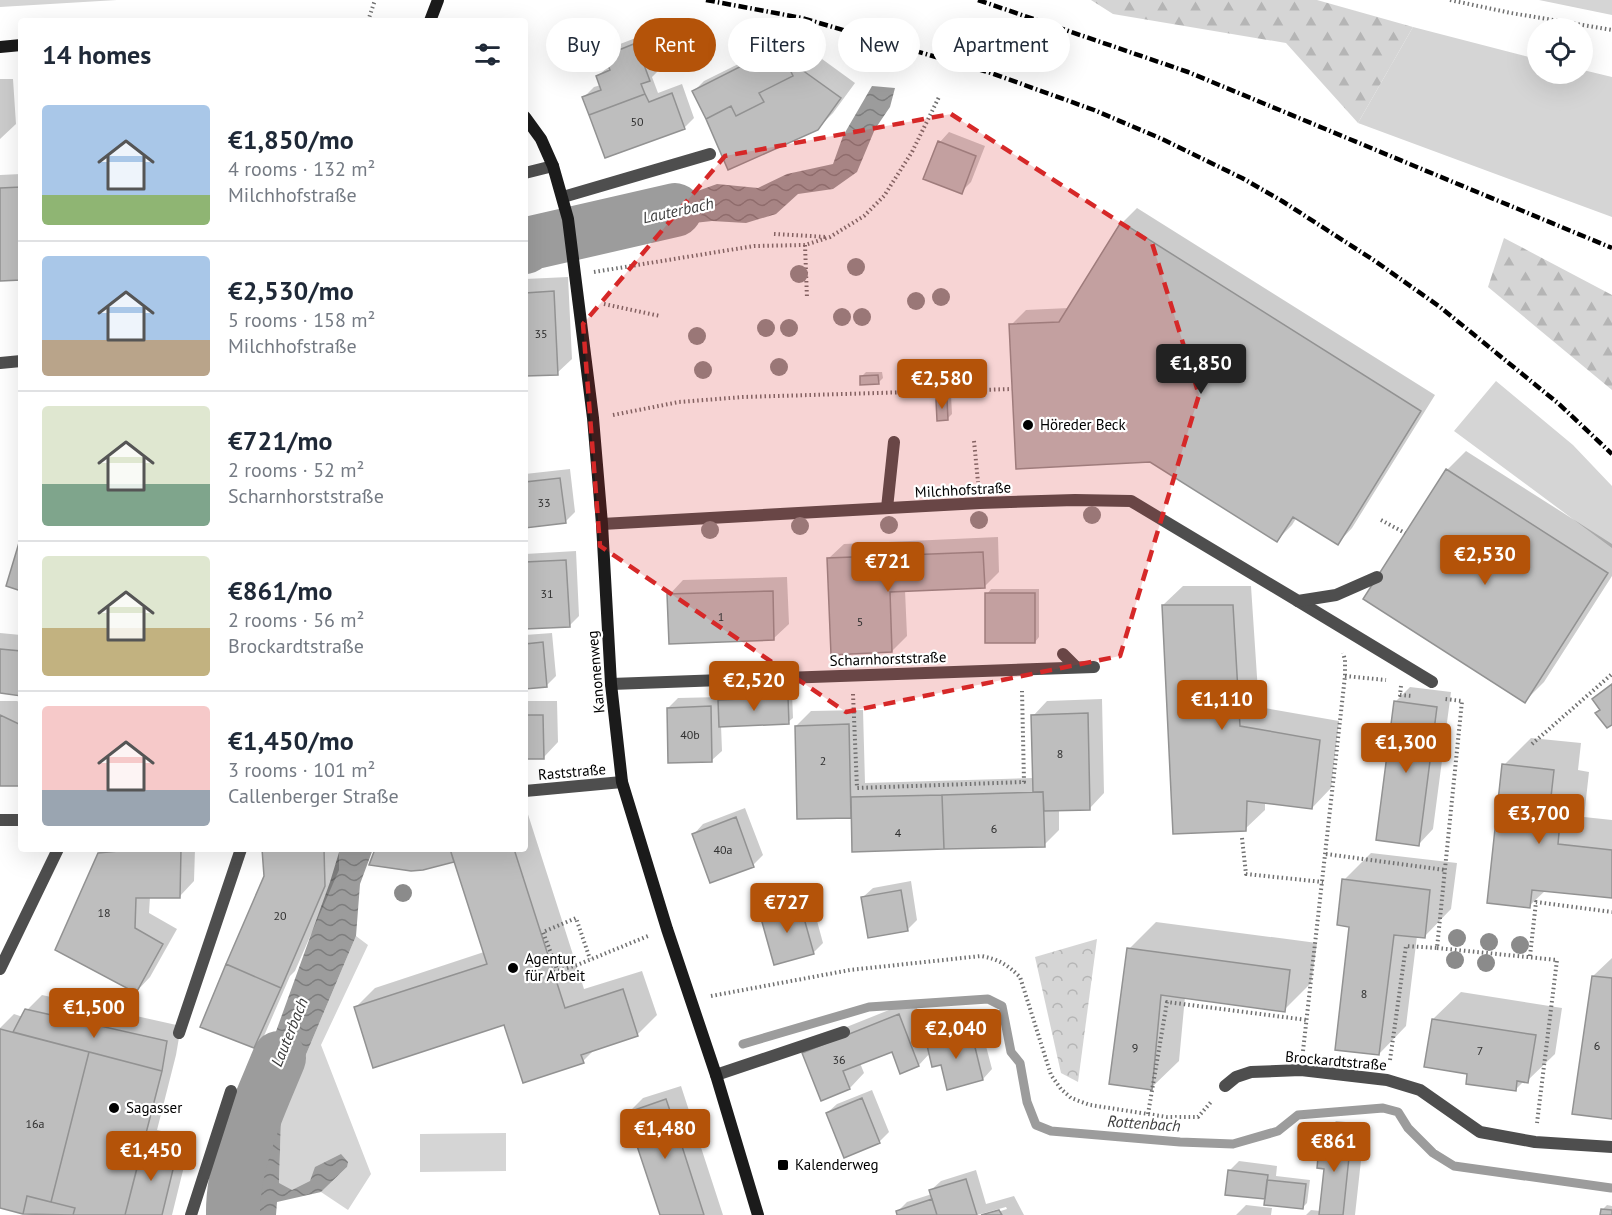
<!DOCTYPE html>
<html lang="en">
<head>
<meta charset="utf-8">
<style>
  body { margin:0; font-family:"PT Sans",sans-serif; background:#f6f6f7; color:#1f2937; height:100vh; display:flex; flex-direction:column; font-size:22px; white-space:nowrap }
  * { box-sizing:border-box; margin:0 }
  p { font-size:20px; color:#747a83 }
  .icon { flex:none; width:33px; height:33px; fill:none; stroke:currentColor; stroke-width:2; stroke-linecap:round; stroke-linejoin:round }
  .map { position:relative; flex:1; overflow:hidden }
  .sheet { position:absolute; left:18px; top:18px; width:510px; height:834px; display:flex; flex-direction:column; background:#fff; border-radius:6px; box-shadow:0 6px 24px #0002 }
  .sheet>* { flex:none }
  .guide { position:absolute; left:546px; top:18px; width:570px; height:54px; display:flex; gap:12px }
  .buttons { position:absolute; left:1527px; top:18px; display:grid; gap:12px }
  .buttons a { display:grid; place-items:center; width:66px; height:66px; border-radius:50%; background:#fff; box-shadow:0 6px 24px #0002; font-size:30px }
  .price { position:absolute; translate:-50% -51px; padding:0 14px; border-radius:6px; background:#b45309; color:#fff; font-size:20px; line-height:39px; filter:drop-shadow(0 2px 3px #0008) }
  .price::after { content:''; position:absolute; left:50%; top:36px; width:18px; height:14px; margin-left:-9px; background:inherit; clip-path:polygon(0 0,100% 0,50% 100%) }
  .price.current { background:#222; color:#fff }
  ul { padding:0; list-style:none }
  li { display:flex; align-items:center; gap:18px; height:150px; padding:0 24px }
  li+li { border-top:2px solid #e0e1e3 }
  li span { display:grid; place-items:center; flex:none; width:168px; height:120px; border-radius:6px; color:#555 }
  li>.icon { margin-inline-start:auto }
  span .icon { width:72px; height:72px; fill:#fffc; stroke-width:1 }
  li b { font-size:26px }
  h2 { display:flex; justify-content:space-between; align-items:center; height:72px; padding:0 24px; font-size:26px }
  .tag { padding:0 21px; border-radius:27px; background:#fff; box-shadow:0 6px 24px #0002; font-size:21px; line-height:54px }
  .tag.current { background:#b45309; color:#fff }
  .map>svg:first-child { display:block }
</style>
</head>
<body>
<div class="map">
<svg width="1612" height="1215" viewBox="0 0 1612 1215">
  <defs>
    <pattern id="forest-firs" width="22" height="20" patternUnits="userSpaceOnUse" patternTransform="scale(1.5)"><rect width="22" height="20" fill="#d5d5d5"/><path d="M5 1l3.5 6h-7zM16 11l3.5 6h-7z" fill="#b5b5b5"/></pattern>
    <pattern id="park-crowns" width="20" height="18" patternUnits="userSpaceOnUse" patternTransform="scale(1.5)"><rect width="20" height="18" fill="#d5d5d5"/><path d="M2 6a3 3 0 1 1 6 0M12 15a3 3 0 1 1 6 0" fill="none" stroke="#b5b5b5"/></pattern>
    <pattern id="water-waves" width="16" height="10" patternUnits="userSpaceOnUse" patternTransform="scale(1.5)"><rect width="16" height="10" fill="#9c9c9c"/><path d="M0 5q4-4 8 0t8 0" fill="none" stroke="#7d7d7d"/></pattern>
  </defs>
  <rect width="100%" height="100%" fill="#fff"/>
  <!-- grass -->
  <path fill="#d5d5d5" d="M0,0H117L0,7Z
    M1539,0H1612V15Z
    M1413,27L1537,59L1538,74H1582L1583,70L1612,77V217L1358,123Z
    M1496,381L1573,445L1612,486V548L1454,431Z
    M356,936L368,945L321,1045L371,1174L348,1210L321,1192L347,1167L292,1191L279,1184L281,1120L302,1064Z
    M506,1133V1171L420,1172V1134Z"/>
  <!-- forest -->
  <path fill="url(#forest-firs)" d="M1091,0H1317L1413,27L1358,123L1286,43L1113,14Z
    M1504,238L1612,295V390L1488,287Z"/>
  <!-- park -->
  <path fill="url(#park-crowns)" d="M1097,939L1078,1082L1061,1073L1035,957Z"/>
  <!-- water -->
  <path fill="url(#water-waves)" d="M872,86L895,88L890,107L875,129L857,172L833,189L798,194L776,214L746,223L712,221L685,224L605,243L602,213L653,207L717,184L758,188L787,174L833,164L843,136Z
    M537,239L542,265L525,272V243Z
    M340,849H373L360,884L356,936L302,1064L281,1120L279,1183L292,1190L310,1181L315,1167L341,1154L348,1162L347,1167L321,1192L277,1202L276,1215H247L260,1190L252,1150L249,1106L330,882Z"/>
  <!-- shadow -->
  <path fill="#0003" d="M646,34L659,70L652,77L658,93L682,84L694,118L684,128L584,97L594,87L601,85L598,76L609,66L605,56L615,46Z
    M789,39L794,49L800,43L855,83L833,113L817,129L694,91L704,81Z
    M0,79H13L16,124L0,139Z
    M949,132L985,146L971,182L961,192L940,142Z
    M21,174V278L0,280V175Z
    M1137,208L1435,395L1352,528L1338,543L1297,517L1292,525L1277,540L1150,461L1011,325L1026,310L1069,308L1122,223Z
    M568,277L572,359L557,373L525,375V279Z
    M941,362H950L951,380L946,385L936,367Z
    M866,372H882L883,378L879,382L861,377Z
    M951,395L952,414L948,418L938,400L942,396Z
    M1466,451L1612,544V576L1544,682L1525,701L1447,470Z
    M570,469L575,512L565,522L525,527V474Z
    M998,537L999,572L984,587L905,590L907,636L892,651L829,558L844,544Z
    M576,551L579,616L569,626L525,628V554Z
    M787,577L789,624L774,638L669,595L683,580Z
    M1183,586H1251L1259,707L1339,721L1331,788L1312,808L1265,802V810L1245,829L1163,605Z
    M991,589H1039V637L1035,642L987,594Z
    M0,633L21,635V694L0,692Z
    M552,633L556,676L546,686L525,688V635Z
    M1410,687L1451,692L1433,829L1419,844L1396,701Z
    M792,693L793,718L788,722L721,725L722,751L712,760L668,708L678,698L720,697V700L724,696Z
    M1102,699L1104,793L1090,808L1059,809V830L1044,845L853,816L799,817L796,726L811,711L863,710L865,783L1034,778L1033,716L1047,701Z
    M0,701H17L21,703V785H0Z
    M525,701H557L558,742L544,757L525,758Z
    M1531,738L1581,743L1578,770L1589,772L1584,817L1612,820V897L1546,890L1529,906L1504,765Z
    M525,805L584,989L642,971L657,1015L637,1035L596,1048L583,1061L505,1023L355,1008L375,988L484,952L455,860L423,869L377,849H525Z
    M745,808L763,855L753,865L694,834L703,824Z
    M104,849H195L194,881L180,896L150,897L149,913L177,929L150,977L136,992L99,854Z
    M263,849H339V870L295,971L290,976L264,1036L254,1046L266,876Z
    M1371,853L1457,863L1451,909L1424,937L1417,936L1406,1026L1379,1054L1351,926L1344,880Z
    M911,881L917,920L907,930L863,897L873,888Z
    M810,895L823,943L813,953L761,915L771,906Z
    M1156,922L1317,943L1311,983L1284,1010L1185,997L1179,1061L1151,1088L1129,949Z
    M1612,958V1118L1593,976Z
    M1461,992L1562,1008L1555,1054L1527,1081H1524L1515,1090L1469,1073L1433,1019Z
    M42,995L181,1026L176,1055L157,1130L191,1138L172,1215H31L0,1207V1028L14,1014L23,1017L27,1010Z
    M914,1000L929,1040L937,1032L962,1025L963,1031L981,1027L992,1069L983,1079L942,1063L930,1053L919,1065L892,1050L860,1063L864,1073L850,1088L804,1053L819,1038Z
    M681,1086L723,1215H661L628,1113L643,1098Z
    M872,1090L889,1132L879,1142L827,1113L837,1104Z
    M1336,1121L1365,1124L1355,1215H1306L1311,1210L1321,1211L1326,1167L1322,1136Z
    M1239,1161L1277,1166L1276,1176L1310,1180L1307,1203L1302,1208L1267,1198L1229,1171Z
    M976,1170L986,1204L1014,1196L1024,1215H988L1007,1209L1006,1207L977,1215H898L897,1212L907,1202L932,1194L931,1190L941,1181Z
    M1246,1205L1272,1208L1271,1215H1236Z
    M1607,1205L1612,1206V1215H1602V1210Z"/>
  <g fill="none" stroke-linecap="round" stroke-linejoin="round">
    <!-- stream -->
    <path stroke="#9c9c9c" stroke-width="9" d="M743,1044L869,1007L988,999L1002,1006L1011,1052L1020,1063L1027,1102L1036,1125L1051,1131L1180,1142L1233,1144L1278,1131L1298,1115L1383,1108L1398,1112L1408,1128L1433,1153L1454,1166L1611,1188"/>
    <!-- river -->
    <path stroke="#9c9c9c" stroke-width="54" d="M525,247L531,243L675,210
      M233,1215C232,1161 259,1107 279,1058"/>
  </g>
  <!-- building -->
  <path fill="#bebebe" stroke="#929292" stroke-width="1.5" d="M636,43L650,81L641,84L645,94L589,115L582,97L601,90L596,76L610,70L604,56Z
    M779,47L793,76L759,93L764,102L736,116L731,106L706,119L692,91Z
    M784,57L841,98L818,130L728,170L706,119L731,106L736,116L764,102L759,93L793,76Z
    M672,93L685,129L605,158L589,115L645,94L649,102Z
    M938,141L976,156L962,194L923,179Z
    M21,187V280L0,281V188Z
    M1121,222L1421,411L1338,545L1293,517L1277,542L1150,462L1016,469L1009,324L1059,322Z
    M554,291L558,375L525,376V293Z
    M946,365L947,386L936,387L935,366Z
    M878,375L879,384L860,385V376Z
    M947,399L948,420L937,421L936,400Z
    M1446,469L1608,573L1525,703L1363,599Z
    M560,478L566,523L525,528V482Z
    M21,536V591L6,586Z
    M983,552L985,588L890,592L892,652L831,655L827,558Z
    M566,560L570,627L525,629V562Z
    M773,591L774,640L669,644L667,594Z
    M985,593H1035V643H985Z
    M1162,605H1233L1240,726L1320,740L1312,809L1247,801L1246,831L1173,834Z
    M543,642L547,687L525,689V644Z
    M0,649L21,651V696L0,693Z
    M1612,684V725L1607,728L1595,713L1600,710L1592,699Z
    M788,697L789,724L719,727L718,700Z
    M1394,701L1437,707L1419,846L1376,840Z
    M711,706L712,762L668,763L667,708Z
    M1088,713L1090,810L1044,811L1043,792H1033L1031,715Z
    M0,715L21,725V786H0Z
    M525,715H543L544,759H525Z
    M849,724L851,818L797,819L795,726Z
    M1502,764L1554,770L1551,797L1562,799L1558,844L1612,850V898L1532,890L1530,908L1487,903Z
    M1043,792L1045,847L944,849L942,795Z
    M942,795L944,849L852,852L851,797Z
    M736,817L754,867L710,883L692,834Z
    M140,849H181L180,898H136L135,928L163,944L136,993L55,950L98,853Z
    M262,849H324L325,886L281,988L226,964L264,876Z
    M375,849H450L454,862L423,870L411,871L369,865Z
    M450,849H514L565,1008L623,989L638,1036L581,1055L584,1063L523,1083L504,1025L373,1068L354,1007L487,964Z
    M1342,879L1430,890L1425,938L1394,935L1379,1055L1335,1050L1349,927L1337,925Z
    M901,890L908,931L868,938L861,897Z
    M800,904L814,954L774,965L760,915Z
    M1127,948L1290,970L1285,1012L1161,995L1152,1090L1109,1084Z
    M226,964L281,988L254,1048L200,1027Z
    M1592,976L1612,978V1119L1572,1114Z
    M25,1009L167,1041L162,1071L13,1032Z
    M899,1014L919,1066L900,1074L892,1052L843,1071L850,1089L821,1101L802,1053Z
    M1432,1019L1536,1035L1528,1083L1517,1081L1516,1091L1466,1084L1467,1074L1424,1067Z
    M0,1029L89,1052L51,1202L27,1196L23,1214L0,1208Z
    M952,1034L953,1040L972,1035L983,1080L947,1090L941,1065L932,1067L926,1041Z
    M89,1052L162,1071L125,1215H73L75,1208L51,1202Z
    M862,1098L880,1143L844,1158L826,1113Z
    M666,1099L680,1140L704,1215H660L626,1113Z
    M1320,1135L1351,1138L1343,1215H1319L1324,1169L1317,1168Z
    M143,1144L177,1153L162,1215H125Z
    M1228,1170L1268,1175L1265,1199L1225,1195Z
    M966,1179L977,1215H937L929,1190Z
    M1267,1180L1306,1184L1303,1209L1264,1205Z
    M27,1196L75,1208L73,1215L23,1214Z
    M932,1199L937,1215H897L896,1211Z
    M1601,1209L1612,1210V1215H1600Z
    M999,1210L1002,1215H981Z"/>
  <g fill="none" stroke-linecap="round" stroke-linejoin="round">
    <!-- path -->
    <path stroke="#707070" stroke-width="4" stroke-dasharray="1.5 3" stroke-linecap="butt" d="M1450,0L1511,13L1612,30
      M368,21L375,0
      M774,234L827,237
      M805,245L807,298
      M594,272L754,246L805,245L830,237L864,216L884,196L912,152L939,97
      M604,304L660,316
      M613,415L679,402L743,397L1012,389
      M974,441L978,482
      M1381,520L1405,533
      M1345,676L1386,680
      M1401,686L1400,695L1413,696
      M853,694L857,788L1024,782L1022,691
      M1532,744L1612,674
      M1242,838L1246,874L1323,882
      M1326,854L1445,870
      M1437,948L1557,960L1537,1123
      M1530,956L1536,902L1612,912
      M554,972L577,965L648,936
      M558,972L543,932L576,918L590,959
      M711,996L850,970L981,956C998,959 1008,965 1020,977L1051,1075L1061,1089L1071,1098L1090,1105L1148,1114L1167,1117H1198L1211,1102
      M1303,1051L1345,676V660L1343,653
      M1390,1060L1406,946L1437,948L1462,701L1445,699
      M1148,1114L1167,1002L1307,1020"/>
    <!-- lane -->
    <path stroke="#4e4e4e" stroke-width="12" d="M525,173L553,166
      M563,197L710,154
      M0,363L21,361
      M887,508L894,442
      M1298,601L1432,682
      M1063,654L1076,667
      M179,1033L241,849
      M716,1075L844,1032
      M191,1215L231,1091"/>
    <!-- street -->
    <path stroke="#4e4e4e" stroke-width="12" d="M602,524L980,503L1075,500L1131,501L1298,601L1336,595L1377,577
      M611,684L1094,667
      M525,791L622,782
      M0,820H21
      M0,969L58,849
      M1225,1086L1236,1077L1251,1072L1301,1070L1387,1080L1420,1090L1480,1132L1535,1142L1612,1147"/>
    <!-- secondary -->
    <path stroke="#1b1b1b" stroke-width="12" d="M430,21L438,0
      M0,47L21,45
      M525,117L541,139L553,166L568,219L593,418L602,524L611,684L622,782L667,929L716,1075L758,1215"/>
    <!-- rail -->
    <path stroke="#000" stroke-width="4.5" stroke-dasharray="9 3 1.5 3" stroke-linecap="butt" d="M706,0L802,18L991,73L1094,110L1162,139L1242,178L1282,201L1375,261L1440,307L1559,404L1612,454
      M978,0L1188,72L1612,248"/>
  </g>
  <!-- trees -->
  <g fill="#8b8b8b">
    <circle cx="856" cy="267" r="9"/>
    <circle cx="799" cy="274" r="9"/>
    <circle cx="941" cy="297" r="9"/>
    <circle cx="916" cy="301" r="9"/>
    <circle cx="842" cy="317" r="9"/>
    <circle cx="862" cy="317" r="9"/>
    <circle cx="766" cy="328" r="9"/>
    <circle cx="789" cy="328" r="9"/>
    <circle cx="697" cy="336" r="9"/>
    <circle cx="779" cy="367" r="9"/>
    <circle cx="703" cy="370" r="9"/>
    <circle cx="1092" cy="515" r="9"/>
    <circle cx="979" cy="520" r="9"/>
    <circle cx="889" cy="525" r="9"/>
    <circle cx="800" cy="526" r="9"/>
    <circle cx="710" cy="530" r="9"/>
    <circle cx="403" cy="893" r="9"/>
    <circle cx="1457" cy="938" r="9"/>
    <circle cx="1489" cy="942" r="9"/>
    <circle cx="1520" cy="945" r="9"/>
    <circle cx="1455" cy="960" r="9"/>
    <circle cx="1486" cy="963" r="9"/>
  </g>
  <!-- marked area -->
  <path fill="#d62828" fill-opacity="0.2" stroke="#d62828" stroke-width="4.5" stroke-dasharray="12 8" stroke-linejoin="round" d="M951,114L1152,243L1199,395L1120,656L846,712L600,546L583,324L725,156Z"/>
  <!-- markers -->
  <g fill="#000" stroke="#fff" stroke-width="2">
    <circle cx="1028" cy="425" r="6"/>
    <circle cx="513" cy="968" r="6"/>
    <circle cx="114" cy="1108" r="6"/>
    <rect x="777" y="1159" width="12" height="12" rx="3"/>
  </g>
  <g text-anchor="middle" stroke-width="4.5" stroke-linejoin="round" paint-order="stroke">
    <!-- number labels -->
    <g font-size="12" fill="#303030">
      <text x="637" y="126">50</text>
      <text x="541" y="338">35</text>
      <text x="544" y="507">33</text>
      <text x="547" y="598">31</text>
      <text x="721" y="621">1</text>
      <text x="860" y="626">5</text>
      <text x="690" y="739">40b</text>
      <text x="1060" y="758">8</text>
      <text x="823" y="765">2</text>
      <text x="994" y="833">6</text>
      <text x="898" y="837">4</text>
      <text x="723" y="854">40a</text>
      <text x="104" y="917">18</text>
      <text x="280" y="920">20</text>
      <text x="1364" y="998">8</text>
      <text x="1597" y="1050">6</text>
      <text x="1135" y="1052">9</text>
      <text x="1480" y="1055">7</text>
      <text x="839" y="1064">36</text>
      <text x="35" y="1128">16a</text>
    </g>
    <!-- poi labels -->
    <g font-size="15" fill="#000" stroke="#fff" text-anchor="start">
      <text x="1040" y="430">Höreder Beck</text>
      <text x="525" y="964">Agentur<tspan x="525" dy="17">für Arbeit</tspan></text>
      <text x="126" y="1113">Sagasser</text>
      <text x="795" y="1170">Kalenderweg</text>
    </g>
    <!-- street labels -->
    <g font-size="15" fill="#000" stroke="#fff">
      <text transform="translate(963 490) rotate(-3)" y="5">Milchhofstraße</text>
      <text transform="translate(888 659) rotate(-2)" y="5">Scharnhorststraße</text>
      <text transform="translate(596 672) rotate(-95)" y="5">Kanonenweg</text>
      <text transform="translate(572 772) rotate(-5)" y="5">Raststraße</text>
      <text transform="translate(1336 1061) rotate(5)" y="5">Brockardtstraße</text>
    </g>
    <!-- water labels -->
    <g font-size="16" font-style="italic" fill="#3d3d3d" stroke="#fff">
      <text transform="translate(678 210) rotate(-12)" y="6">Lauterbach</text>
      <text transform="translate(289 1032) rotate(-68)" y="6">Lauterbach</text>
      <text transform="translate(1144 1123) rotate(4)" y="6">Rottenbach</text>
    </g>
  </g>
</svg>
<div class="buttons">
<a><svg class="icon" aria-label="locate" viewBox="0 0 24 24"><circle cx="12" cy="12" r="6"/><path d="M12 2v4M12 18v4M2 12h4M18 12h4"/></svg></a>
</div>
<b class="price current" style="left:1201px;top:395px">€1,850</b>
<b class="price" style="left:942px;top:410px">€2,580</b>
<b class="price" style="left:1485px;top:586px">€2,530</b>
<b class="price" style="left:888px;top:593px">€721</b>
<b class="price" style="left:754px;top:712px">€2,520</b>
<b class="price" style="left:1222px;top:731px">€1,110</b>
<b class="price" style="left:1406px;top:774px">€1,300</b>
<b class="price" style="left:1539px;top:845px">€3,700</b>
<b class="price" style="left:787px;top:934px">€727</b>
<b class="price" style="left:94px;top:1039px">€1,500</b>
<b class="price" style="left:956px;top:1060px">€2,040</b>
<b class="price" style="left:665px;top:1160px">€1,480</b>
<b class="price" style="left:1334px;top:1173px">€861</b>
<b class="price" style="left:151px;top:1182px">€1,450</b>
<div class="guide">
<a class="tag">Buy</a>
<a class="tag current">Rent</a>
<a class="tag">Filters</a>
<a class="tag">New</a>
<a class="tag">Apartment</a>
</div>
<section class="sheet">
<h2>14 homes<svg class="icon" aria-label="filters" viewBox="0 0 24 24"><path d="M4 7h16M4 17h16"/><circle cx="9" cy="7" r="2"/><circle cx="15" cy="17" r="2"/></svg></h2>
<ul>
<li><span style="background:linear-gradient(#a9c7e8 75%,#8fb573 0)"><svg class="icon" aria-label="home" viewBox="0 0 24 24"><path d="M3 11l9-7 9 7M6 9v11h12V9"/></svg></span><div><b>€1,850/mo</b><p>4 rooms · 132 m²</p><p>Milchhofstraße</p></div></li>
<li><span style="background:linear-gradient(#a9c7e8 70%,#b9a48a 0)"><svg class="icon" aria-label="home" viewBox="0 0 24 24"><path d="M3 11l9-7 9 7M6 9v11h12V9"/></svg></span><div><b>€2,530/mo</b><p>5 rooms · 158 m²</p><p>Milchhofstraße</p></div></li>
<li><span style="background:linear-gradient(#dfe7d0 65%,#7fa58c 0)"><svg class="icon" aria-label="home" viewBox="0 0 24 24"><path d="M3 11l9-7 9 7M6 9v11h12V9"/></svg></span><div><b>€721/mo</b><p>2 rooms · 52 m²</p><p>Scharnhorststraße</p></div></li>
<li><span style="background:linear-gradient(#dfe7d0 60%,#c2b280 0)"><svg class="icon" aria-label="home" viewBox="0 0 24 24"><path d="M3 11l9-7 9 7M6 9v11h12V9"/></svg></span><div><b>€861/mo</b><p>2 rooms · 56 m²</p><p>Brockardtstraße</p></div></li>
<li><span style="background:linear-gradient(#f6c9c9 70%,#9aa5b1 0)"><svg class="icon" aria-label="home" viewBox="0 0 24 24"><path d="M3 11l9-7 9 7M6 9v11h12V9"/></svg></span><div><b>€1,450/mo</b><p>3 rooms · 101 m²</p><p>Callenberger Straße</p></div></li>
</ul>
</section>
</div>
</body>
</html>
